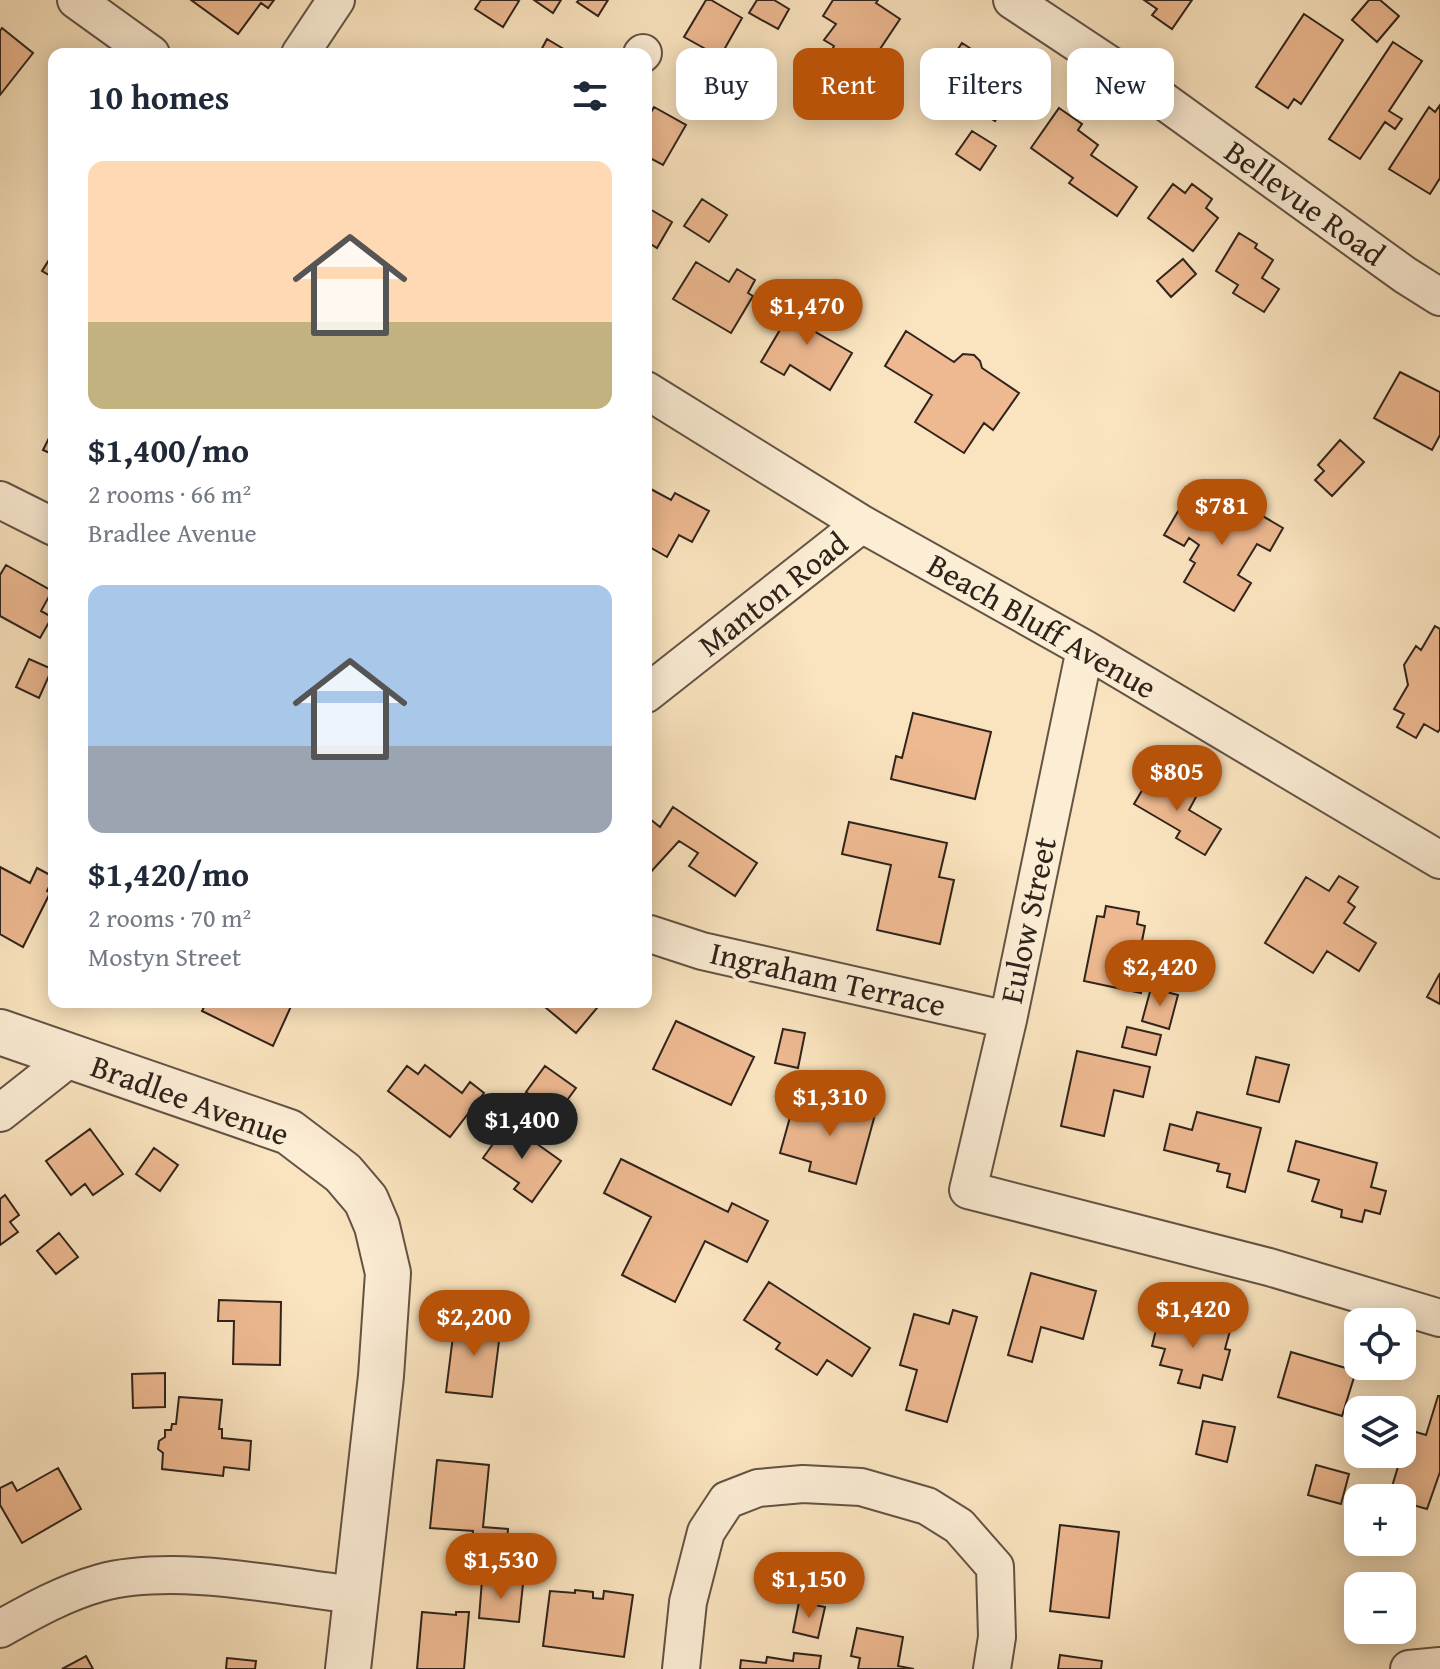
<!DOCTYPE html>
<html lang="en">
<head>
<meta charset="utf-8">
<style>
  body { margin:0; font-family:"Gentium Book Plus",serif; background:#f2f2f3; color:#1f2937; height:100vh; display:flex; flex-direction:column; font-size:30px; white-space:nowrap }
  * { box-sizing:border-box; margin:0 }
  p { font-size:26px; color:#747a83 }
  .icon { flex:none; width:44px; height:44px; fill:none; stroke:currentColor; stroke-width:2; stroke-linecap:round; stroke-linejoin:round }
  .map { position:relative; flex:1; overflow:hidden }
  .details { position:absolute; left:48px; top:48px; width:604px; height:960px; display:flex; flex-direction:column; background:#fff; border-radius:16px; box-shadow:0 4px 20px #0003 }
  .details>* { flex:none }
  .banner { position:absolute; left:676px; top:48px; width:644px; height:72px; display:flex; gap:16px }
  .fabs { position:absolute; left:1344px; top:1308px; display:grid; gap:16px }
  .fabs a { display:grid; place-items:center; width:72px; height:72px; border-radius:16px; background:#fff; box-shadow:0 4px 20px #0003; font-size:40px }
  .price { position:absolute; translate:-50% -68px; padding:0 18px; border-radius:28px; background:#b45309; color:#fff; font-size:26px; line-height:52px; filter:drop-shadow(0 2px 4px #0008) }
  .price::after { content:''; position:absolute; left:50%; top:48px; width:24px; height:18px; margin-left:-12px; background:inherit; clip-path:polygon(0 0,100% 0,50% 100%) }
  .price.active { background:#222; color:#fff }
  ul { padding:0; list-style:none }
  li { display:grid; align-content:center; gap:16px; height:424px; padding:0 40px }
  li span { display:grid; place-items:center; height:248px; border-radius:16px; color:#555 }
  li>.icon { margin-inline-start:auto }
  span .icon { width:144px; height:144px; fill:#fffc; stroke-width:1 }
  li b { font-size:34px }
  h2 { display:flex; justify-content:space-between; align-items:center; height:96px; padding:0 40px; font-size:34px }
  .chip { padding:0 28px; border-radius:16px; background:#fff; box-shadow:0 4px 20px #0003; font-size:28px; line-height:72px }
  .chip.active { background:#b45309; color:#fff }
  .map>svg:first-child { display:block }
</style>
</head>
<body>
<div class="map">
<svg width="1440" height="1669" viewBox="0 0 1440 1669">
  <rect width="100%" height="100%" fill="#fae4bf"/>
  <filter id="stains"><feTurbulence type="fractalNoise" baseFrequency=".0025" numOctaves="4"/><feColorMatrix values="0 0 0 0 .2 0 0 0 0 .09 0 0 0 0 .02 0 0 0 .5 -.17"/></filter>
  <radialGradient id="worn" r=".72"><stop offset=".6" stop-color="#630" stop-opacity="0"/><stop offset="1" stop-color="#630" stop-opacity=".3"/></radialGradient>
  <!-- building -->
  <path fill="#eeb991" stroke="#2f231b" stroke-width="2" d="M191,0H274L268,8L261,3L238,34Z
    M481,0H517L519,1L503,27L475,9Z
    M534,0H561L553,13Z
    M579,0H608L598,16L577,2Z
    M706,0H711L742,18L720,57L684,37Z
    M757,0H774L789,9L778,29L749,13Z
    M833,0H878L876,3L900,19L876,55L870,51L855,74L828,57L834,46L824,40L836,24L823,16Z
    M1144,0H1192L1172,29L1152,15L1157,9Z
    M1369,0H1380L1399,16L1377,42L1352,20Z
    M1304,14L1343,40L1301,104L1294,99L1288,108L1256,87Z
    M2,28L33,53L0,95V31Z
    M547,39L572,54H539Z
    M1393,42L1422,61L1389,111L1402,119L1395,129L1385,122L1360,159L1329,139Z
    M962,43L1021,81L995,121L974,107L977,103L939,78Z
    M1440,105V178L1430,194L1389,169L1429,107L1435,112Z
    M654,107L686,125L663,165L646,156V121Z
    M1059,108L1082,124L1078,130L1098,145L1091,155L1137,187L1117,216L1069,183L1073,178L1031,148Z
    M972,131L996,146L980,170L956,154Z
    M1173,184L1185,193L1192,184L1212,199L1206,208L1218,218L1193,251L1148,218Z
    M702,199L727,215L709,242L684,226Z
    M648,208L672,222L657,248L646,241Z
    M1239,233L1257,244L1255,248L1273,260L1262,278L1279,289L1264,312L1233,293L1238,285L1216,271Z
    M54,252V278L42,271Z
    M1183,259L1196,274L1171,297L1157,281Z
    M696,262L729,282L737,269L755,280L748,293L753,296L731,333L673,299Z
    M800,296L825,311L814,331L852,353L830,390L790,365L784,375L761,362Z
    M906,331L954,362L963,354L974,355L980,361L982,368L1019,393L993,430L984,423L964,453L915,422L932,395L885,366Z
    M1400,372L1440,392V435L1432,450L1374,418Z
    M54,428V455L43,450Z
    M1340,440L1364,462L1332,496L1315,480L1324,471L1318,465Z
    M647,487L671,500L675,493L709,511L692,542L679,535L667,557L646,545Z
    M1187,496L1211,510L1208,516L1218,521L1232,498L1283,528L1270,551L1257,544L1238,575L1251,583L1234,611L1184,582L1195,563L1190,560L1199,545L1189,538L1184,546L1164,535Z
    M6,565L52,591L41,611L52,617L40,638L0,616V575Z
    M1435,626L1440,629V729L1438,732L1424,724L1416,738L1397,727L1404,714L1394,709L1408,685L1404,665L1416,646L1421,650Z
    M29,659L52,669L39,698L16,687Z
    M913,713L991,732L975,799L891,779L896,756L902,758Z
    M1153,772L1196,797L1189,810L1221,829L1205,855L1176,838L1180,831L1134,804Z
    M673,807L757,863L735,896L689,866L698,853L679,841L648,875L646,873V823L650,819L660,827Z
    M849,822L947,843L939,877L954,880L940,944L877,930L891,865L842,854Z
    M0,867L30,883L37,868L54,877L47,891L50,893L23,947L0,934Z
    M1339,876L1358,887L1348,902L1355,907L1344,923L1376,943L1359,971L1327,951L1313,973L1265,943L1306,877L1329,891Z
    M1106,906L1139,912L1137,924L1145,926L1140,951L1148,952L1141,993L1084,981L1097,916L1104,917Z
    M1440,973V1004L1427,997Z
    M1151,988L1178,995L1169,1029L1142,1021Z
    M195,1002H293L273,1046L202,1011L204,1007Z
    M539,1002H602L576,1033Z
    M676,1021L754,1057L731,1105L653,1069Z
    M1127,1027L1161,1035L1156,1055L1122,1047Z
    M783,1029L805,1033L798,1068L775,1063Z
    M1077,1051L1150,1067L1143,1097L1114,1090L1104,1136L1061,1126Z
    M1256,1057L1289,1065L1279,1102L1247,1094Z
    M425,1065L462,1093L470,1082L484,1093L450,1137L388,1091L407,1066L418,1074Z
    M545,1066L576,1088L557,1114L526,1092Z
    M822,1097L876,1111L856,1184L809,1171L811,1162L780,1153L794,1103L819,1109Z
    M1197,1112L1261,1128L1245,1192L1227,1187L1230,1174L1217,1171L1219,1164L1164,1150L1170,1124L1192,1130Z
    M508,1123L561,1161L532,1202L514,1189L519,1183L483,1158Z
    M90,1129L123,1174L93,1195L85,1184L71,1195L46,1161Z
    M1296,1141L1377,1163L1371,1187L1386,1191L1380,1214L1365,1210L1362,1222L1341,1217L1342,1210L1312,1201L1319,1180L1288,1171Z
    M154,1148L178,1165L160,1191L136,1174Z
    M621,1159L728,1212L732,1203L768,1221L747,1262L705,1241L675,1302L622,1275L651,1217L604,1193Z
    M5,1195L19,1215L10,1222L18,1232L0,1245V1199Z
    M59,1233L78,1257L56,1274L37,1251Z
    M1031,1273L1096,1291L1083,1339L1041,1327L1032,1362L1008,1355Z
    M769,1282L870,1348L852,1376L827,1360L817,1375L776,1349L780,1343L744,1320Z
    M219,1300L281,1302L280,1365L233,1364L234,1321H218Z
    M953,1310L977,1317L947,1422L906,1410L917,1370L900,1365L914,1314L949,1324Z
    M1159,1318L1203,1328L1205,1320L1231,1327L1225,1349L1230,1350L1222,1380L1203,1375L1200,1388L1178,1383L1182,1370L1160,1365L1165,1349L1152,1346Z
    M455,1320L501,1325L492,1397L446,1392Z
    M1291,1352L1356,1371L1342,1416L1278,1397Z
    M165,1373V1407L133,1408L132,1374Z
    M1438,1396H1440V1472L1427,1509L1402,1502L1400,1498L1401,1492L1391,1490L1409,1430L1426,1435Z
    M179,1397L222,1400L219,1429H222V1438L251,1441L249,1470L224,1467L223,1476L162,1469L163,1453L158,1449L159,1441L165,1437V1430H171L172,1424H176Z
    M1203,1421L1235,1427L1227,1462L1196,1454Z
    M437,1460L489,1465L483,1527L508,1529L505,1563L470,1560L473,1531L430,1528Z
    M1316,1465L1349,1474L1341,1504L1308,1495Z
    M58,1468L81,1509L22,1543L0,1505V1488L12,1482L17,1491Z
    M1060,1525L1119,1532L1109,1618L1050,1611Z
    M482,1580L523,1584L519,1622L479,1618Z
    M575,1590L593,1592V1598L603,1599L604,1591L633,1595L624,1657L543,1646L550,1591L575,1593Z
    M799,1602L825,1607L818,1638L793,1632Z
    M422,1612L456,1615V1612H469L464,1669H417Z
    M857,1628L903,1637L898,1666L914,1669H858L860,1658L851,1656Z
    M794,1653L821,1656L819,1669H740L741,1660L766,1663L767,1657L793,1661Z
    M1060,1655L1102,1661L1101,1669H1058Z
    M86,1656L93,1669H62Z
    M227,1658L256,1661L255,1669H226Z"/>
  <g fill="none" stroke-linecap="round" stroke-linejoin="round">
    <defs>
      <path id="minor" d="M76,0L151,54
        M1012,0L1154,94L1405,275L1440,297
        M300,54L336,0
        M642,54L643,53
        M646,390L862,524L1085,649L1440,860
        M0,500L54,527
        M1085,649L1008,1020L968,1190L1269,1267L1440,1318
        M646,694L862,524
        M650,934L702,951L1008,1020
        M0,1113L71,1057
        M0,1629C32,1611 64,1593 100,1583C173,1563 280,1586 355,1595
        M681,1669L688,1602L706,1532L727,1500L758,1488L803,1484L861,1487L927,1506L959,1526L995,1567L997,1637L992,1669
        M1409,1669L1440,1666"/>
      <path id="tertiary" d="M0,1032L289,1132L343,1173L366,1200L377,1226L388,1273L381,1376L348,1669"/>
    </defs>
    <!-- minor casing -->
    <use href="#minor" stroke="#625344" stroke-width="40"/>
    <!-- tertiary casing -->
    <use href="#tertiary" stroke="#625344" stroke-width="48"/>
    <!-- minor -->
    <use href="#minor" stroke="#fcedd5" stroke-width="36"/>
    <!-- tertiary -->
    <use href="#tertiary" stroke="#fcedd5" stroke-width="44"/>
  </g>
  <g text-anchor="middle" stroke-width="8" stroke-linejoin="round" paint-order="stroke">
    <!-- street labels -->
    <g font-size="32" fill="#2f231b" stroke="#fcedd5">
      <text transform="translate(1305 203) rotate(36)" y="11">Bellevue Road</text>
      <text transform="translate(773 594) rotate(-38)" y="11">Manton Road</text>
      <text transform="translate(1042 626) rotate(30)" y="11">Beach Bluff Avenue</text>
      <text transform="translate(1028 920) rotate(-78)" y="11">Eulow Street</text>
      <text transform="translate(828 979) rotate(13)" y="11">Ingraham Terrace</text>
      <text transform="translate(190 1100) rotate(20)" y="11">Bradlee Avenue</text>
    </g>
  </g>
  <rect width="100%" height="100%" filter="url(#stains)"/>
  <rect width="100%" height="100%" fill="url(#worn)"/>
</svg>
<div class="fabs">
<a><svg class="icon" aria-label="locate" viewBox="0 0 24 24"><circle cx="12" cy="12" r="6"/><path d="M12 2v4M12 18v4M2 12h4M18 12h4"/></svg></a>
<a><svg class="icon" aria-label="layers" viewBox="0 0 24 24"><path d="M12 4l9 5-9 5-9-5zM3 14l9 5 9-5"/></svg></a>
<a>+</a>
<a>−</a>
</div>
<b class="price" style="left:807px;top:347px">$1,470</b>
<b class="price" style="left:1222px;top:547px">$781</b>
<b class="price" style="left:1177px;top:813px">$805</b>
<b class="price" style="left:1160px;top:1008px">$2,420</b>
<b class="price" style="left:830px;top:1138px">$1,310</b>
<b class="price active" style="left:522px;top:1161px">$1,400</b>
<b class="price" style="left:1193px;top:1350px">$1,420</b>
<b class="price" style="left:474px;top:1358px">$2,200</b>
<b class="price" style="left:501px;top:1601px">$1,530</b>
<b class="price" style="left:809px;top:1620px">$1,150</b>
<div class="banner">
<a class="chip">Buy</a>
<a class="chip active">Rent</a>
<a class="chip">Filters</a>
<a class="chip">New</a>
</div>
<section class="details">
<h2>10 homes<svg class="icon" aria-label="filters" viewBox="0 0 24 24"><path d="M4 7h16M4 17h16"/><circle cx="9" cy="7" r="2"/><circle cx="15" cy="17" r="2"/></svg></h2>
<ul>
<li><span style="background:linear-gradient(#ffd9b3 65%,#c2b280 0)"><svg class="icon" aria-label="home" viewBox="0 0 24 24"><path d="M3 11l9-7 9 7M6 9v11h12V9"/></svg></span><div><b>$1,400/mo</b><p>2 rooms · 66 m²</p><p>Bradlee Avenue</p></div></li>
<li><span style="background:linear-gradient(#a9c7e8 65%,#9aa5b1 0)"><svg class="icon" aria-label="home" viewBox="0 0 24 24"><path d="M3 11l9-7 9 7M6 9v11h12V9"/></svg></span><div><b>$1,420/mo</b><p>2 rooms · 70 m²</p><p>Mostyn Street</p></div></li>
</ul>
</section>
</div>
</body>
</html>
